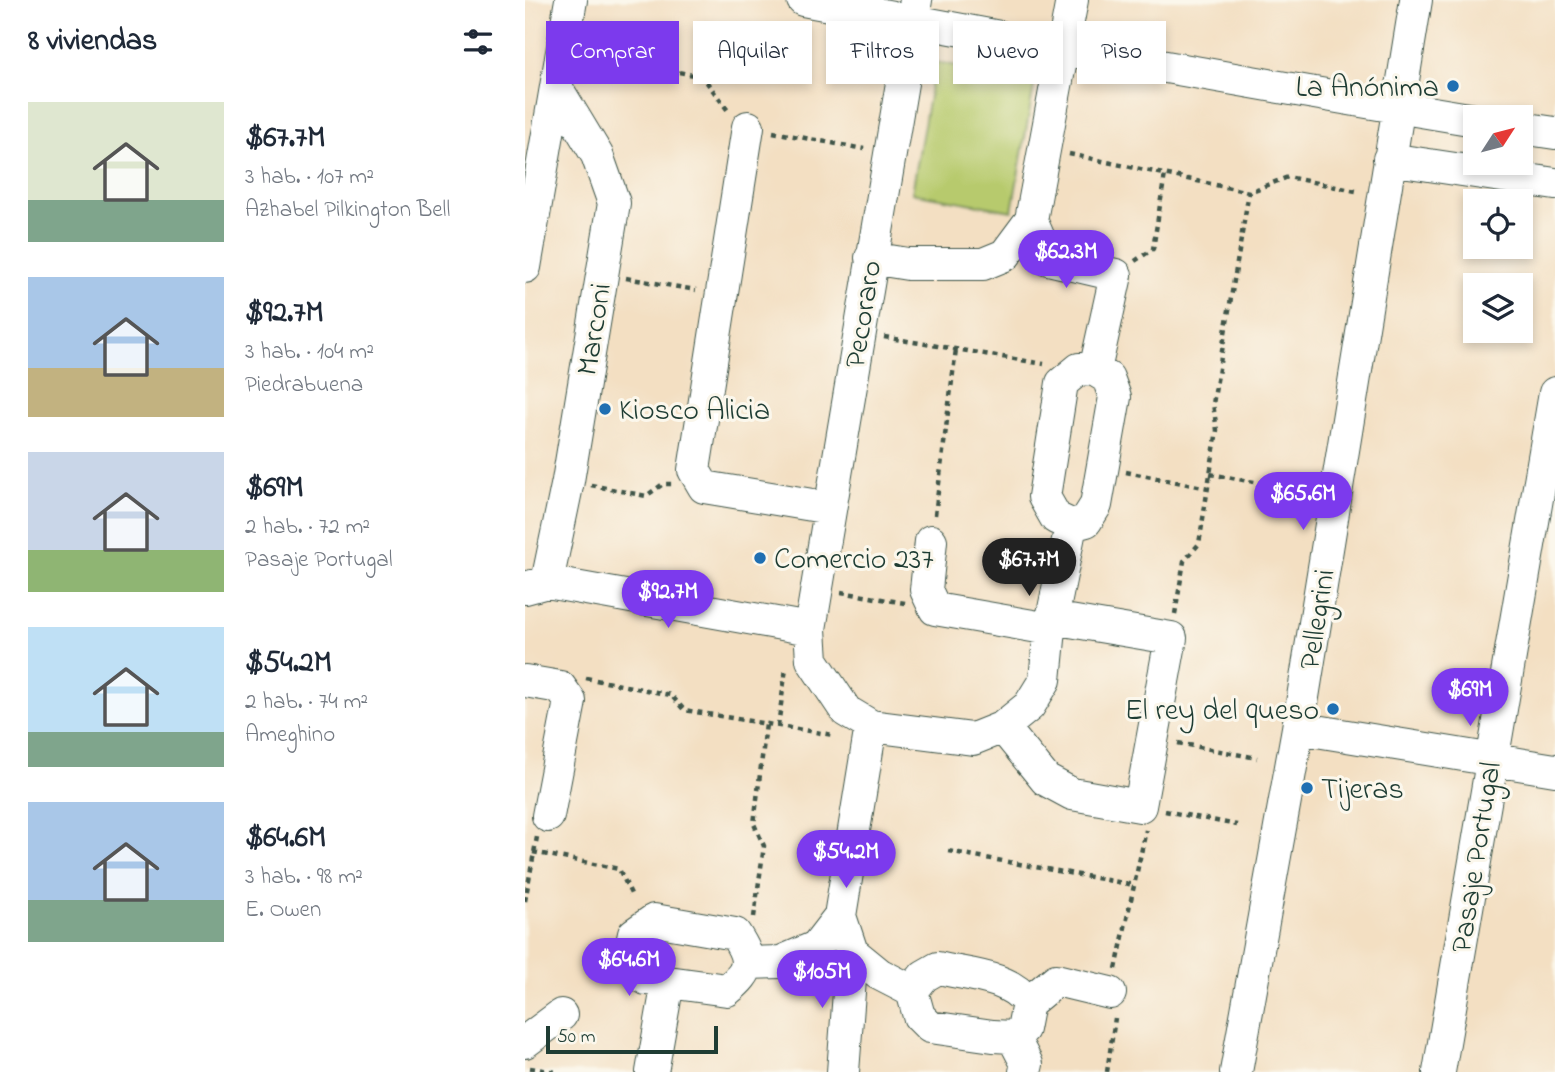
<!DOCTYPE html>
<html lang="es">
<head>
<meta charset="utf-8">
<style>
  body { margin:0; font-family:"Indie Flower",sans-serif; background:#f2f2f3; color:#1f2937; height:100vh; display:flex; flex-direction:column; font-size:26px; white-space:nowrap }
  * { box-sizing:border-box; margin:0 }
  p { font-size:23px; color:#747a83 }
  .icon { flex:none; width:38px; height:38px; fill:none; stroke:currentColor; stroke-width:2; stroke-linecap:round; stroke-linejoin:round }
  .map { position:relative; flex:1; overflow:hidden }
  .sheet { display:flex; flex-direction:column; background:#fff; width:525px }
  .sheet>* { flex:none }
  .hud { position:absolute; left:21px; top:21px; width:665px; height:63px; display:flex; gap:14px }
  .needle { width:46px; rotate:54deg }
  .fabs { position:absolute; left:938px; top:105px; display:grid; gap:14px }
  .fabs a { display:grid; place-items:center; width:70px; height:70px; border-radius:0px; background:#fff; box-shadow:0 4px 10px #0003; font-size:35px }
  .scale { position:absolute; left:21px; bottom:18px; width:172px; box-sizing:border-box; padding-left:7px; border:4px solid #1f3d34; border-top:0; font-size:19px; line-height:24px; white-space:nowrap; color:#1f3d34; -webkit-text-stroke:5px #fbf7ec; paint-order:stroke }
  .price { position:absolute; translate:-50% -60px; padding:0 16px; border-radius:24px; background:#7c3aed; color:#fff; font-size:23px; line-height:46px; filter:drop-shadow(0 2px 4px #0008) }
  .price::after { content:''; position:absolute; left:50%; top:42px; width:21px; height:16px; margin-left:-10px; background:inherit; clip-path:polygon(0 0,100% 0,50% 100%) }
  .price.selected { background:#222; color:#fff }
  ul { padding:0; list-style:none }
  li { display:flex; align-items:center; gap:21px; height:175px; padding:0 28px }
  li span { display:grid; place-items:center; flex:none; width:196px; height:140px; border-radius:0px; color:#555 }
  li>.icon { margin-inline-start:auto }
  span .icon { width:84px; height:84px; fill:#fffc; stroke-width:1 }
  li b { font-size:30px }
  h2 { display:flex; justify-content:space-between; align-items:center; height:84px; padding:0 28px; font-size:30px }
  .chip { padding:0 24px; border-radius:0px; background:#fff; box-shadow:0 4px 10px #0003; font-size:24px; line-height:63px }
  .chip.selected { background:#7c3aed; color:#fff }
  main { display:flex; flex:1; min-height:0 }
  .map>svg:first-child { display:block }
</style>
</head>
<body>
<main>
<section class="sheet">
<h2>8 viviendas<svg class="icon" aria-label="filters" viewBox="0 0 24 24"><path d="M4 7h16M4 17h16"/><circle cx="9" cy="7" r="2"/><circle cx="15" cy="17" r="2"/></svg></h2>
<ul>
<li><span style="background:linear-gradient(#dfe7d0 70%,#7fa58c 0)"><svg class="icon" aria-label="home" viewBox="0 0 24 24"><path d="M3 11l9-7 9 7M6 9v11h12V9"/></svg></span><div><b>$67.7M</b><p>3 hab. · 107 m²</p><p>Azhabel Pilkington Bell</p></div></li>
<li><span style="background:linear-gradient(#a9c7e8 65%,#c2b280 0)"><svg class="icon" aria-label="home" viewBox="0 0 24 24"><path d="M3 11l9-7 9 7M6 9v11h12V9"/></svg></span><div><b>$92.7M</b><p>3 hab. · 104 m²</p><p>Piedrabuena</p></div></li>
<li><span style="background:linear-gradient(#c9d6e8 70%,#8fb573 0)"><svg class="icon" aria-label="home" viewBox="0 0 24 24"><path d="M3 11l9-7 9 7M6 9v11h12V9"/></svg></span><div><b>$69M</b><p>2 hab. · 72 m²</p><p>Pasaje Portugal</p></div></li>
<li><span style="background:linear-gradient(#bfe0f5 75%,#7fa58c 0)"><svg class="icon" aria-label="home" viewBox="0 0 24 24"><path d="M3 11l9-7 9 7M6 9v11h12V9"/></svg></span><div><b>$54.2M</b><p>2 hab. · 74 m²</p><p>Ameghino</p></div></li>
<li><span style="background:linear-gradient(#a9c7e8 70%,#7fa58c 0)"><svg class="icon" aria-label="home" viewBox="0 0 24 24"><path d="M3 11l9-7 9 7M6 9v11h12V9"/></svg></span><div><b>$64.6M</b><p>3 hab. · 98 m²</p><p>E. Owen</p></div></li>
</ul>
</section>
<div class="map">
<svg width="1030" height="1072" viewBox="0 0 1030 1072">
  <rect width="100%" height="100%" fill="#fbf7ec"/>
  <filter id="ink" filterUnits="userSpaceOnUse"><feTurbulence type="fractalNoise" baseFrequency=".0143" numOctaves="2"/><feDisplacementMap in="SourceGraphic" scale="14" xChannelSelector="R" yChannelSelector="G"/><feConvolveMatrix kernelMatrix="1 2 1 2 8 2 1 2 1" color-interpolation-filters="sRGB"/></filter>
  <filter id="wash" filterUnits="userSpaceOnUse"><feTurbulence type="fractalNoise" baseFrequency=".00686" numOctaves="4" result="noise"/><feDisplacementMap in="SourceGraphic" scale="28" xChannelSelector="R" yChannelSelector="G"/><feGaussianBlur stdDeviation="1.57" result="paint"/><feColorMatrix in="noise" values="0 0 0 0 0 0 0 0 0 0 0 0 0 0 0 0 0 1.4 0 .05"/><feComposite in="paint" operator="in"/></filter>
  <g filter="url(#wash)">
    <rect width="100%" height="100%" fill="#f3dfc2"/>
    <!-- green -->
    <path fill="#b7ca6d" stroke="#6b8450" stroke-width="2" d="M410,62L510,80L487,211L387,193Z"/>
  </g>
  <g filter="url(#ink)">
    <g fill="none" stroke-linecap="round" stroke-linejoin="round">
      <defs>
        <path id="minor" d="M278,0C502,43 726,83 950,120
          M391,0L285,629L287,660L321,711L346,726L448,739L478,727L504,706L520,680L525,629L546,525
          M223,127L169,470L179,487L305,508
          M996,128L1030,133
          M864,159L1030,184
          M506,220L523,259L591,275L570,370
          M346,258L383,264H458L480,255L506,220L547,0
          M0,267L46,0
          M554,369L570,370L583,378L590,397L571,505L561,521L546,525L531,518L519,497L537,383Z
          M406,541L401,590L410,609L525,629
          M22,582L43,481L89,203L72,155L31,87
          M0,588L22,582L285,629
          M0,681L35,687L45,701L23,816
          M478,727L521,780L547,794L615,806L646,638L527,618
          M773,728L1030,770
          M315,916L346,726
          M129,920L210,934C227,960 227,970 202,990L121,979L109,969L105,952L109,934Z
          M223,963L256,962L291,947L315,916L327,952L354,974L387,991
          M413,968C443,975 485,976 503,1003L498,1029L488,1037L468,1036L405,1027L394,1016L387,991L399,976Z
          M503,1003L531,980L585,993
          M488,1037L502,1064L500,1072
          M0,1042L36,1015
          M127,1072L143,982
          M318,1072L327,952
          M711,1072L773,728L891,0
          M914,1072L1030,393"/>
      </defs>
      <!-- minor casing -->
      <use href="#minor" stroke="#3f5549" stroke-width="34"/>
      <!-- path -->
      <path stroke="#3f5549" stroke-width="4.5" stroke-dasharray="5 5" stroke-linecap="butt" d="M66,54L178,77L204,112
        M248,132L339,149
        M544,154L724,192L763,177L831,191
        M610,261L628,249L640,174
        M101,278L171,290
        M359,337L519,364
        M601,472L683,488
        M685,474L784,492
        M66,485L121,496L138,484H147
        M410,515L431,349
        M316,592L380,603
        M650,614L659,561L674,544L692,430L688,404L724,192
        M61,678L146,695L159,710L308,735
        M253,726L261,668
        M653,743L732,758
        M640,811L712,825
        M423,851L609,885
        M8,852L94,869L108,898
        M0,901L12,837
        M229,917L239,846L229,824L241,724
        M591,969L621,830
        M5,1068L32,1072
        M582,1072L590,1018"/>
      <!-- minor -->
      <use href="#minor" stroke="#fff" stroke-width="32"/>
    </g>
  </g>
  <!-- markers -->
  <g fill="#1f6fb2" stroke="#fbf7ec" stroke-width="2.5">
    <circle cx="928" cy="86" r="7"/>
    <circle cx="80" cy="409" r="7"/>
    <circle cx="235" cy="558" r="7"/>
    <circle cx="808" cy="709" r="7"/>
    <circle cx="782" cy="788" r="7"/>
  </g>
  <g text-anchor="middle" stroke-width="6" stroke-linejoin="round" paint-order="stroke">
    <!-- poi labels -->
    <g font-size="30" fill="#1f3d34" stroke="#fbf7ec" text-anchor="start">
      <text x="914" y="96" text-anchor="end">La Anónima</text>
      <text x="94" y="419">Kiosco Alicia</text>
      <text x="249" y="568">Comercio 237</text>
      <text x="794" y="719" text-anchor="end">El rey del queso</text>
      <text x="796" y="798">Tijeras</text>
    </g>
    <!-- street labels -->
    <g font-size="30" fill="#1f3d34" stroke="#fbf7ec">
      <text transform="translate(337 314) rotate(-81)" y="10">Pecoraro</text>
      <text transform="translate(68 329) rotate(-81)" y="10">Marconi</text>
      <text transform="translate(791 619) rotate(-81)" y="10">Pellegrini</text>
      <text transform="translate(950 857) rotate(-81)" y="10">Pasaje Portugal</text>
    </g>
  </g>
</svg>
<div class="fabs">
<a><svg class="needle" viewBox="-14 -14 28 28"><path d="M0-13l5 13h-10z" fill="#e53935"/><path d="M0 13l5-13h-10z" fill="#747a83"/></svg></a>
<a><svg class="icon" aria-label="locate" viewBox="0 0 24 24"><circle cx="12" cy="12" r="6"/><path d="M12 2v4M12 18v4M2 12h4M18 12h4"/></svg></a>
<a><svg class="icon" aria-label="layers" viewBox="0 0 24 24"><path d="M12 4l9 5-9 5-9-5zM3 14l9 5 9-5"/></svg></a>
</div>
<div class="scale">50 m</div>
<b class="price" style="left:541px;top:290px">$62.3M</b>
<b class="price" style="left:778px;top:532px">$65.6M</b>
<b class="price selected" style="left:504px;top:598px">$67.7M</b>
<b class="price" style="left:143px;top:630px">$92.7M</b>
<b class="price" style="left:945px;top:728px">$69M</b>
<b class="price" style="left:321px;top:890px">$54.2M</b>
<b class="price" style="left:104px;top:998px">$64.6M</b>
<b class="price" style="left:297px;top:1010px">$105M</b>
<div class="hud">
<a class="chip selected">Comprar</a>
<a class="chip">Alquilar</a>
<a class="chip">Filtros</a>
<a class="chip">Nuevo</a>
<a class="chip">Piso</a>
</div>
</div>
</main>
</body>
</html>
